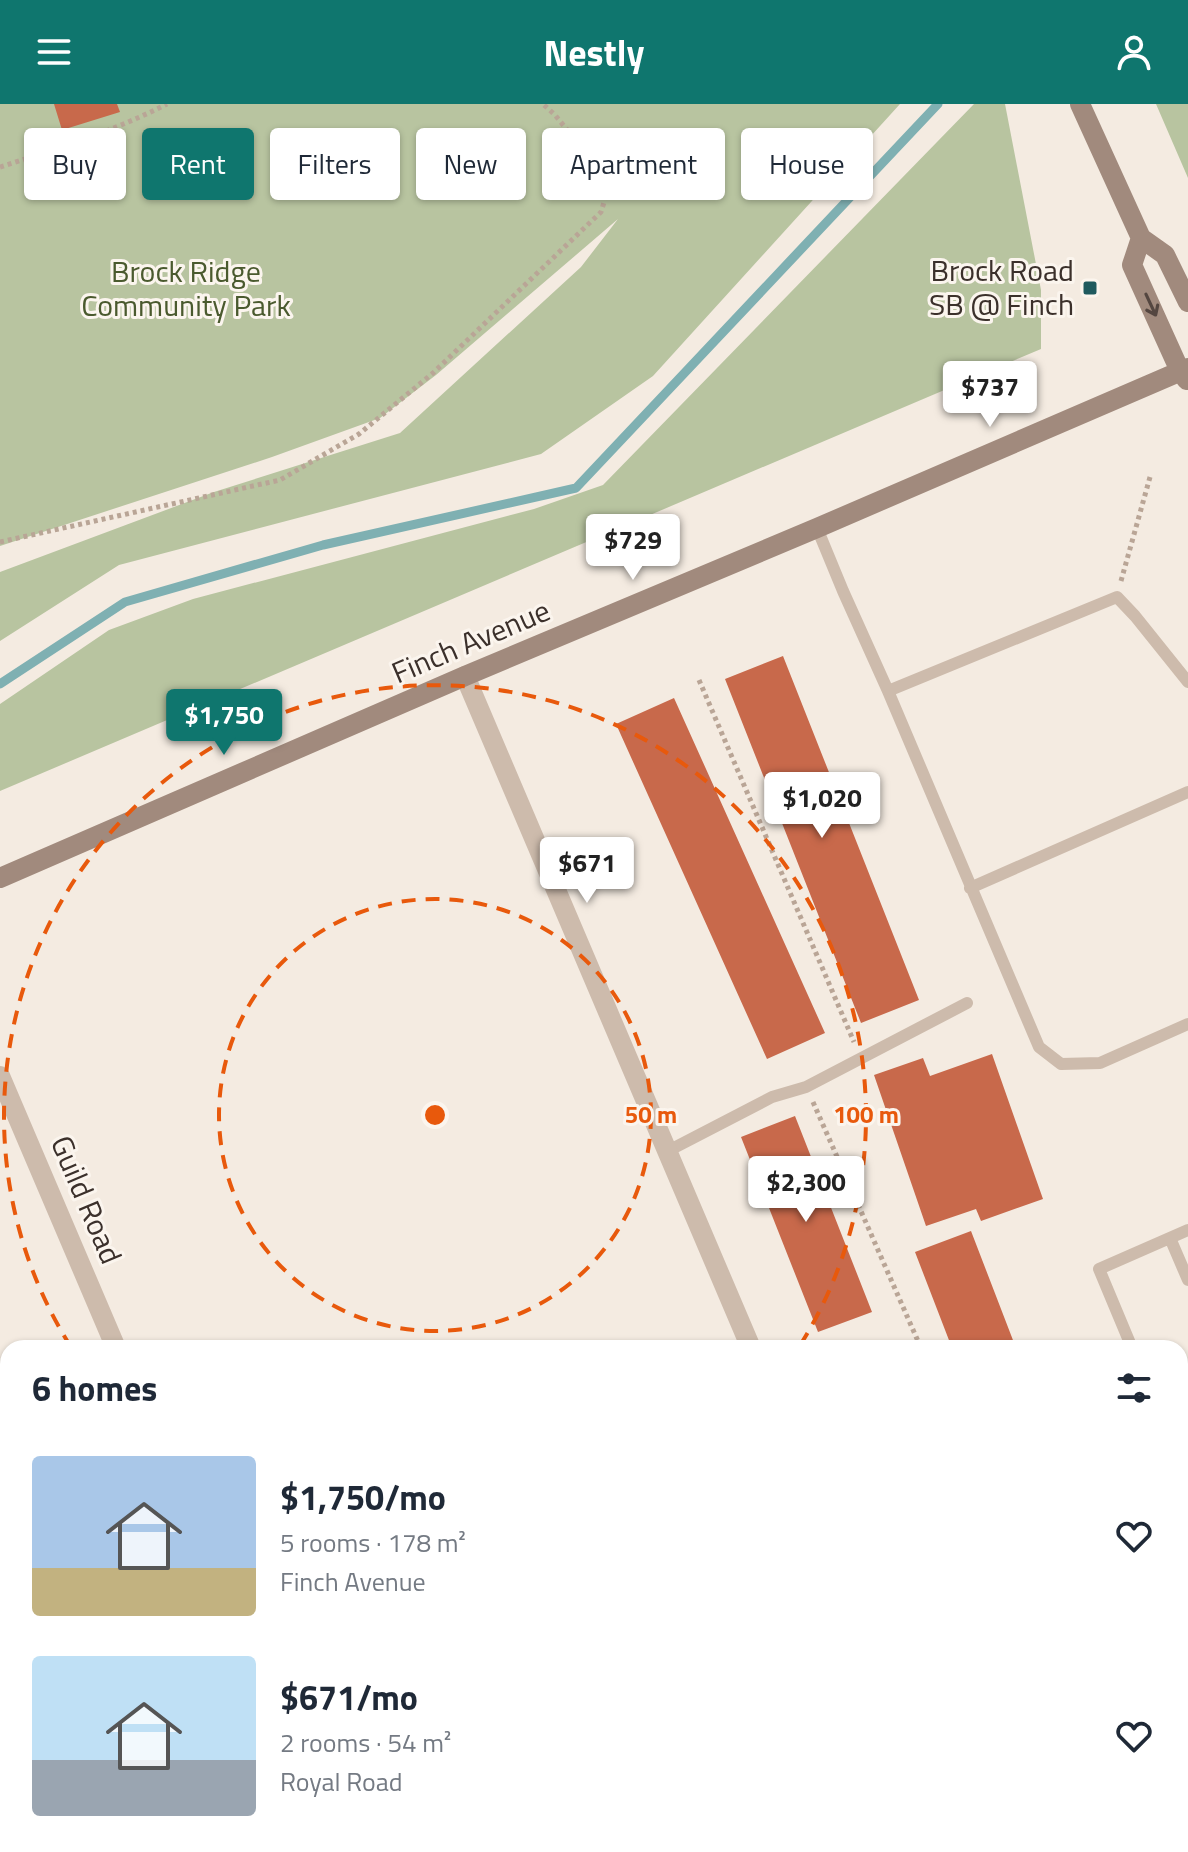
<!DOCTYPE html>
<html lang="en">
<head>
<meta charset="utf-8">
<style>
  body { margin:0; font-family:"Titillium Web",sans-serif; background:#f2f2f3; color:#1f2937; height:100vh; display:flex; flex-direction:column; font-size:30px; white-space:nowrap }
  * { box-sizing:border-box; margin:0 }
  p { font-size:26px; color:#747a83 }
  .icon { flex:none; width:44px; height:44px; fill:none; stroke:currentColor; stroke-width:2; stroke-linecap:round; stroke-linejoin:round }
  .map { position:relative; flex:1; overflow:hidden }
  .sheet { position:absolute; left:0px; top:1236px; width:1188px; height:512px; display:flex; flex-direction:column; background:#fff; border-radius:24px 24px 0 0; box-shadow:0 2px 6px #0004 }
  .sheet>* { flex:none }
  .guide { position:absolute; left:24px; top:24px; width:1140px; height:72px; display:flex; gap:16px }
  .price { position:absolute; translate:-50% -68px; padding:0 18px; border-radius:8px; background:#fff; color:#222; font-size:26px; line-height:52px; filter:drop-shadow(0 2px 4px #0008) }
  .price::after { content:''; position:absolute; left:50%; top:48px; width:24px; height:18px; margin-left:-12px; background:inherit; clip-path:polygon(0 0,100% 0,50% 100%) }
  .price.current { background:#0f766e; color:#fff }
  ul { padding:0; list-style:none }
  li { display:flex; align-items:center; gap:24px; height:200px; padding:0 32px }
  li span { display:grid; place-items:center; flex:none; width:224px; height:160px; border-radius:8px; color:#555 }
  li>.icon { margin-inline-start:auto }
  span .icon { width:96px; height:96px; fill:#fffc; stroke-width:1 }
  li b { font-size:34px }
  h2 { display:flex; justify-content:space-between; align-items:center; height:96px; padding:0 32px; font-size:34px }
  .tag { padding:0 28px; border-radius:8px; background:#fff; box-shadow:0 2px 6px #0004; font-size:28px; line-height:72px }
  .tag.current { background:#0f766e; color:#fff }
  header { display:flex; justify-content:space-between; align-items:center; height:104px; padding:0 32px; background:#0f766e; color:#fff; font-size:36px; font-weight:700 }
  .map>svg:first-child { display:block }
</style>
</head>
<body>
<header><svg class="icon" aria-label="menu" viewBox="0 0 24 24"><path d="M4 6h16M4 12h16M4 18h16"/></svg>Nestly<svg class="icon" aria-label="person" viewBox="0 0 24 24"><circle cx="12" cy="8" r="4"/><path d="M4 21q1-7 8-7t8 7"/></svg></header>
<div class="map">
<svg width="1188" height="1748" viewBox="0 0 1188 1748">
  <rect width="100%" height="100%" fill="#f4ebe1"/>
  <!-- green -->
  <path fill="#b8c4a0" d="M0,0H900L653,272L541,350L119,461L0,537V468L214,388L400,329L581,163L618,115L436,271L380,314L272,353L0,442Z
    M974,0H1005L1041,186V245L0,687V600L109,526L193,495L534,405L603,381Z
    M1156,0H1188V74Z"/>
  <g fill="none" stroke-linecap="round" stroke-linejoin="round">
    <!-- stream -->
    <path stroke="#7fb0b2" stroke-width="9" d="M0,580L125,498L323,441L576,384L938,0"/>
  </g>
  <!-- building -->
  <path fill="#c8694b" d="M54,0H117L120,8L62,26Z
    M783,552L919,896L861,919L725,575Z
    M674,594L825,929L767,955L616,620Z
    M992,950L1043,1095L981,1117L976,1105L926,1122L874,971L923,954L930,972Z
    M795,1012L872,1208L818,1228L741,1033Z
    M971,1127L1016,1244H952L915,1148Z
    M1184,1459L1188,1463V1588L1180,1597V1464Z"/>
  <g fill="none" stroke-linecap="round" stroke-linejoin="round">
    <!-- path -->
    <path stroke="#b9a596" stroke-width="5" stroke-dasharray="4 4" stroke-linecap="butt" d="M0,63C57,45 114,27 167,0
      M0,438L280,376L359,330L433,269L601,108L606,92L600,66L555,11L543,0
      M1121,477L1150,373
      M699,576L854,938
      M813,998L921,1244"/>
    <!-- lane -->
    <path stroke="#cdbbac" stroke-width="12" d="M817,424L843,487L888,587L1039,943L1061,960L1100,959L1188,920
      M888,587L1117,493L1135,512L1188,578
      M970,784L1188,688
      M666,1048L772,993L806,983L967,899
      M1170,1134L1188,1176
      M1132,1244L1099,1165L1188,1126
      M1180,1307L1188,1304
      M1180,1435L1188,1426
      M1180,1640L1188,1631
      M1088,1740L1089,1742L1090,1740"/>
    <!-- street -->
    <path stroke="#cdbbac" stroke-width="20" d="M465,572L751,1244
      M0,972L116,1244
      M326,1740L329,1748
      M958,1740L961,1748"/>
    <!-- secondary -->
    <path stroke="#a18a7d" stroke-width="20" d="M1080,0L1141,134L1165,151L1188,198
      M1141,134L1132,161L1180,267L1187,276
      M0,774L465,572L817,424L1188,264"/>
  </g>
  <!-- one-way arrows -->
  <defs><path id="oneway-shaft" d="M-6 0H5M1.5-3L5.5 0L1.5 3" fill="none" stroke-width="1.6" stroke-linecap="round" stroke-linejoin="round" transform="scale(2)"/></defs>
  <use stroke="#544640" href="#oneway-shaft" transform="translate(1151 201) rotate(65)"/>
  <!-- distance rings -->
  <g fill="none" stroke="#e8590c" stroke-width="4" stroke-dasharray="14 10">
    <circle cx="435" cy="1011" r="216"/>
    <path d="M71 1243A431 431 0 1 1 799 1243"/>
  </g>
  <!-- markers -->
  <rect fill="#1f5a5e" stroke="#fbf5ee" stroke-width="3" x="1082" y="176" width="16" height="16" rx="4"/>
  <g text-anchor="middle" stroke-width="6" stroke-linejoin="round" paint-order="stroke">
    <!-- poi labels -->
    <g font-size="30" fill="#3b302b" stroke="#fbf5ee" text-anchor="end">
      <text x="1074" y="177">Brock Road<tspan x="1074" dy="34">SB @ Finch</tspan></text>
    </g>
    <!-- park labels -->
    <g font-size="30" fill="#4a5a2e" stroke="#fbf5ee">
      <text x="186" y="178">Brock Ridge<tspan x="186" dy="34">Community Park</tspan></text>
    </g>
    <!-- street labels -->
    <g font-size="30" fill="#3b302b" stroke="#fbf5ee">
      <text transform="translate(471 538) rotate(-23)" y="10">Finch Avenue</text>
      <text transform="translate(86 1096) rotate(67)" y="10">Guild Road</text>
    </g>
  </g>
  <circle cx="435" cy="1011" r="12" fill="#e8590c" stroke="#fbf5ee" stroke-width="4"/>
  <g font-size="24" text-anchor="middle" font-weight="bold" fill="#e8590c" stroke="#fbf5ee" stroke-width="6" stroke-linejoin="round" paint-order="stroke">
    <text x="651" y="1019">50 m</text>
    <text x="866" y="1019">100 m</text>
  </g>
</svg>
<b class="price" style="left:990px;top:325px">$737</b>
<b class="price" style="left:633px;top:478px">$729</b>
<b class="price current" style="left:224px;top:653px">$1,750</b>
<b class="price" style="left:822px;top:736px">$1,020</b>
<b class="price" style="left:587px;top:801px">$671</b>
<b class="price" style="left:806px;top:1120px">$2,300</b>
<div class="guide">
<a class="tag">Buy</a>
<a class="tag current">Rent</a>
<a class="tag">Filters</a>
<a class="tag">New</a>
<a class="tag">Apartment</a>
<a class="tag">House</a>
</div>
<section class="sheet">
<h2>6 homes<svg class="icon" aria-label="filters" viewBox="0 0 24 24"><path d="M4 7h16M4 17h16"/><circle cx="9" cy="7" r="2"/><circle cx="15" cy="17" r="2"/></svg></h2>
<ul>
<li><span style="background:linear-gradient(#a9c7e8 70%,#c2b280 0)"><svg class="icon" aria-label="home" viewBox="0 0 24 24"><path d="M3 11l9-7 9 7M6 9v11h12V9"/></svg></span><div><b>$1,750/mo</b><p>5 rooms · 178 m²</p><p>Finch Avenue</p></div><svg class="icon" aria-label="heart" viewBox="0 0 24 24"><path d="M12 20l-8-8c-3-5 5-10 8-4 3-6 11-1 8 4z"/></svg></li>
<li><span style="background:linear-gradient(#bfe0f5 65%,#9aa5b1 0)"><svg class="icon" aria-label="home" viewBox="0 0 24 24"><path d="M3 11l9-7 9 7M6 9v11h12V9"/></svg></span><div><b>$671/mo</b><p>2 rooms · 54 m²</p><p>Royal Road</p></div><svg class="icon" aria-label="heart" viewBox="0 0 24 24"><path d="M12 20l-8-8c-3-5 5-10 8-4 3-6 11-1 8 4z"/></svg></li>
</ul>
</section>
</div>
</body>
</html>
